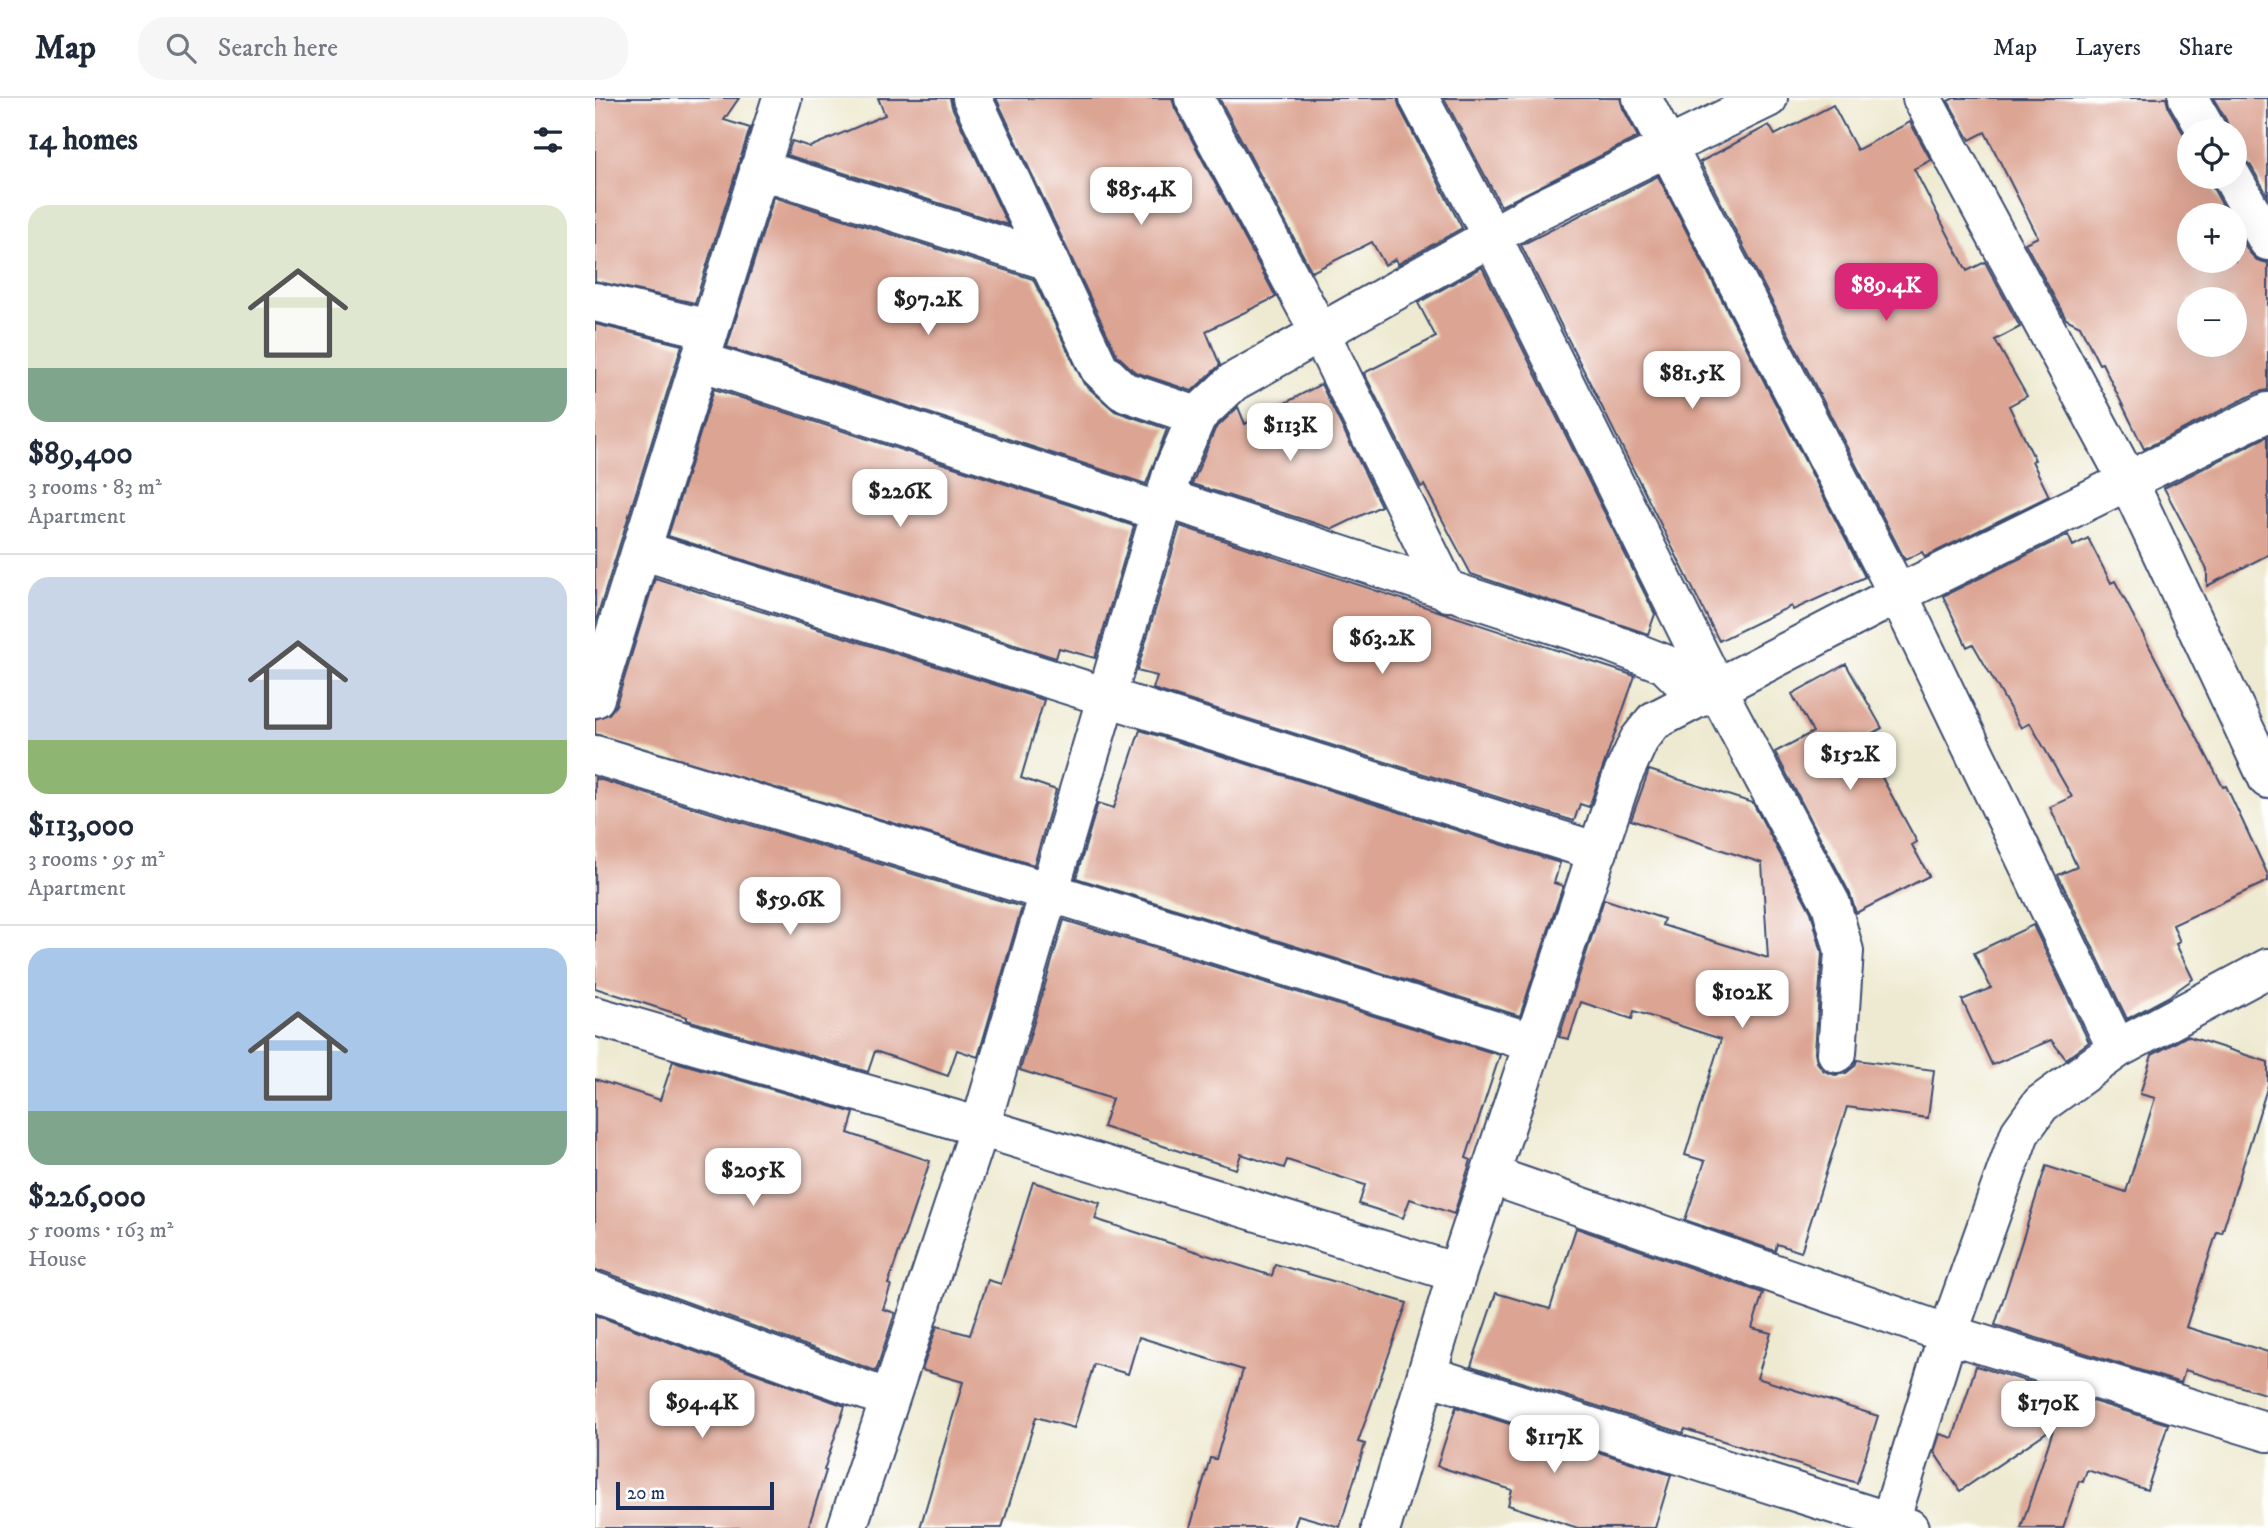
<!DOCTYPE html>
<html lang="en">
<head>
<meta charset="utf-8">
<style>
  body { margin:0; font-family:"IM FELL DW Pica",serif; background:#f6f6f7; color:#1f2937; height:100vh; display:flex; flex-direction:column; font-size:26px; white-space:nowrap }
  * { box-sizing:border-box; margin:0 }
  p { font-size:23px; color:#747a83 }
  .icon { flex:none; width:38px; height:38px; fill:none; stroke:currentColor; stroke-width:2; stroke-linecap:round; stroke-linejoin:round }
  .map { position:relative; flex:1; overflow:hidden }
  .sheet { display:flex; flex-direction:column; background:#fff; width:595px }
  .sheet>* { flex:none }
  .fabs { position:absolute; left:1582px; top:21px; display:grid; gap:14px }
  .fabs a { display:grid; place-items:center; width:70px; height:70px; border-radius:50%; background:#fff; box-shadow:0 7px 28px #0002; font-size:35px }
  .scale { position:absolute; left:21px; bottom:18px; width:158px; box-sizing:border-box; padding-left:7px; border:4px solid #1b2f5e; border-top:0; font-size:19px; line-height:24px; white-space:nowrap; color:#1b2f5e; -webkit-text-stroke:5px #fff; paint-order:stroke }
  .price { position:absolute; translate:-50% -60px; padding:0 16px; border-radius:14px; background:#fff; color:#222; font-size:23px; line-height:46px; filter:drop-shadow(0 2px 4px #0008) }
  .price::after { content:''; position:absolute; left:50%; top:42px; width:21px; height:16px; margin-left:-10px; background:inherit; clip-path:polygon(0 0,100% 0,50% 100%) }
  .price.selected { background:#db2777; color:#fff }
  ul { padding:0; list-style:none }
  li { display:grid; align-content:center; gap:14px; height:371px; padding:0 28px }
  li+li { border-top:2px solid #e0e1e3 }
  li span { display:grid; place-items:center; height:217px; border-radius:21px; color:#555 }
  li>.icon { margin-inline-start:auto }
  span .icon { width:126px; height:126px; fill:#fffc; stroke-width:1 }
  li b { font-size:30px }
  h2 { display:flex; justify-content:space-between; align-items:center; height:84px; padding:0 28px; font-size:30px }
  header { display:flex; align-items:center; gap:42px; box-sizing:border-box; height:98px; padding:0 35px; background:#fff; border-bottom:2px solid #e0e1e3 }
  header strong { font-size:33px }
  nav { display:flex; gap:38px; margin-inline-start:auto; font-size:24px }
  .search { width:490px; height:63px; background:#f6f6f7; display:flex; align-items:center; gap:18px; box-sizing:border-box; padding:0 24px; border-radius:28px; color:#747a83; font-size:26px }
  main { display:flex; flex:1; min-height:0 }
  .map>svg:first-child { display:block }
</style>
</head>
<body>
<header>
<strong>Map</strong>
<div class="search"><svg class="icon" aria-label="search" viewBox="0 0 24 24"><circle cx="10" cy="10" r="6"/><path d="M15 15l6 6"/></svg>Search here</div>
<nav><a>Map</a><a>Layers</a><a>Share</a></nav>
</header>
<main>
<section class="sheet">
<h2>14 homes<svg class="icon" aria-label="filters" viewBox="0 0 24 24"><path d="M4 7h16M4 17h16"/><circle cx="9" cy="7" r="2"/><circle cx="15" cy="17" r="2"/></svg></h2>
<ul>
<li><span style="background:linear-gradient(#dfe7d0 75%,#7fa58c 0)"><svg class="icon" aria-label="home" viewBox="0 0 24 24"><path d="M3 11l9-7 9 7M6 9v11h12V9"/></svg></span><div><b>$89,400</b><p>3 rooms · 83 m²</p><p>Apartment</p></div></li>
<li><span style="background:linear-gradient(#c9d6e8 75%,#8fb573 0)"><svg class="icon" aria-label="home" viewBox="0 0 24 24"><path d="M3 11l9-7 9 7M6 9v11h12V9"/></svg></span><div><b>$113,000</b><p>3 rooms · 95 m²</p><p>Apartment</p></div></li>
<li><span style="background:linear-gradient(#a9c7e8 75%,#7fa58c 0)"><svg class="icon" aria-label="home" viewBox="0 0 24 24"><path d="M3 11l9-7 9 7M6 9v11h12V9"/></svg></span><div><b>$226,000</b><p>5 rooms · 163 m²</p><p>House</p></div></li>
</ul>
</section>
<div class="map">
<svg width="1673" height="1430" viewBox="0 0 1673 1430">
  <rect width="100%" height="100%" fill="#fff"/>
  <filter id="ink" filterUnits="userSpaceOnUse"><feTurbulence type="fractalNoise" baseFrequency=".0143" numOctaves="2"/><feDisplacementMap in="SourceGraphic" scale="14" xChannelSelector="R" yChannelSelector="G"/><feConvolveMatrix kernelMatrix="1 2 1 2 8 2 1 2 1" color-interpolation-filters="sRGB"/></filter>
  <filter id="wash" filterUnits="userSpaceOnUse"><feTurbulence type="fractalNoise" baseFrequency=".00686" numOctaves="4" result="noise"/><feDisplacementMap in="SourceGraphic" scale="28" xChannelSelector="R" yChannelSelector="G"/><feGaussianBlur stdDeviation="1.57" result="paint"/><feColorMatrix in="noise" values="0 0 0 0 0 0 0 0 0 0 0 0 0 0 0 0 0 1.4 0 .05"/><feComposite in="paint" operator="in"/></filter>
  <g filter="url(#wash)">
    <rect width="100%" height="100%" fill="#eeead1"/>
    <g id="blocks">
      <!-- building -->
      <path fill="#dca493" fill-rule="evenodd" d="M0,0H144L129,22L155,30L100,205L0,183Z
        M283,0H355L357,9L413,127L192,57L197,43L215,49L290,17Z
        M401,0H577L580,10L681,199L611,233L625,267L597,293L540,274L522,257Z
        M624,0H802L805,10L867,130L803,166L801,161L790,167L777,144L717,174Z
        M849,0H1025L1028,10L1043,39L906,108Z
        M1359,0H1571L1574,11L1594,45V79H1615L1618,90L1633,117H1594V163H1640V129L1654,154L1662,162L1673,165V292L1663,294L1549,351L1507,265L1504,266L1485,228L1471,221L1430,145L1443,139L1390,34L1375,42L1353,3ZM1594,201H1640V247H1594Z
        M1618,0H1673V98L1656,68L1649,61L1640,58V33H1634L1631,22Z
        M1238,7L1262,52L1315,24L1336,62L1319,71L1372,173L1390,164L1425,229L1400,242L1432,298L1414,308L1440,362L1437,363L1454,398L1330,459L1327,454L1310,462L1105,64L1174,27L1180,37Z
        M1063,78L1270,479L1198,512L1196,508L1124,543L926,147Z
        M179,99L438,181L489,286L520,313L572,331L551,386L132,249Z
        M887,169L1060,516L1053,536L876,476L829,387L826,389L769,275L841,239L823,205Z
        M0,226L87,247L0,526Z
        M726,286L786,408L738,431L597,386L620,331L643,309L650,326Z
        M119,291L539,428L500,560L464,550L461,560L73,438Z
        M1673,338V457L1612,488V471L1569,390Z
        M585,428L1040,578L994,709L985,706L979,723L558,591L562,578L542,573Z
        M1473,437L1478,448L1493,440L1516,485L1520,483L1628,689L1631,688L1673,777V783L1578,827L1585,844L1581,846L1598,881L1573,899L1532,921L1463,777L1482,769L1455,709L1477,699L1435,625L1426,630L1378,546L1372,549L1348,498Z
        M60,480L449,602L426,680L461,692L439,767L0,636V621L14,616L21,607Z
        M1251,566L1287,630L1266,641L1322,744L1317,747L1334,778L1261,815L1255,796L1180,654L1218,634L1197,596Z
        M545,632L965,765L959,785L968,788L925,918L481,780L503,705L519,710Z
        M1054,672L1158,705L1216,814L1227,855L1220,954L1222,964L1229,973L1240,977L1251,975L1260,968L1262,962L1339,972L1333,1020L1252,1009L1206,1154L1182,1146L1180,1153L1090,1122L1110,1063L1090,1057L1126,941L1039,913L1037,921L986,904L974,941L964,939L1009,801L1069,821L1067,827L1173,860L1167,765L1036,722Z
        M0,680L427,809L383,959L362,952L353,978L280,953L273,974L92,922V919L0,890Z
        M469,822L905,957L871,1060L876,1062L859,1116L815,1101L808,1120L764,1106L770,1087L692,1062L689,1070L646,1056L641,1071L508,1029L517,1001L425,972Z
        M1438,827L1494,944L1471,961L1456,942L1397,967L1367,902L1396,890L1379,855Z
        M1592,938L1673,964V987L1627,1135L1622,1134L1591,1229L1673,1254V1297L1590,1272L1586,1285L1400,1227L1451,1068L1531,1094L1560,1000L1545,996L1557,957Z
        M78,963L259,1015L253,1035L335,1063L293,1186L296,1187L288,1211L300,1215L281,1273L7,1173H0V981L65,1002Z
        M438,1084L505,1105L500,1121L677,1178L680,1166L812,1205L763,1344L770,1346L745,1429L703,1417L699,1430H595L615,1360L621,1361L648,1272L544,1239L533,1276L499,1266L479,1330L441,1319L407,1430H325L368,1284L327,1272L342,1228L375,1237L393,1182L406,1186Z
        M981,1130L1168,1195L1157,1230L1176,1235L1162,1280L1283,1318L1262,1385L1090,1331L1088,1335L876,1268L901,1195L955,1211Z
        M0,1217L250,1308L229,1372L231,1373L213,1430H0Z
        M1381,1268L1573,1326L1552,1392L1492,1372L1488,1384L1484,1383L1468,1430H1426L1459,1329L1365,1393L1339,1354L1345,1336L1358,1340Z
        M861,1309L1076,1377L1060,1430H983L913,1407L917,1392L842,1368Z"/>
    </g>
  </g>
  <g filter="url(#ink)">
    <use href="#blocks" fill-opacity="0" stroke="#3b4b6f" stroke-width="2"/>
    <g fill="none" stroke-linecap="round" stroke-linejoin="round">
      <defs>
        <path id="minor" d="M377,0L504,270L528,293L602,318
          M599,0L725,235L853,494
          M824,0L897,139L1122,592L1236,806L1249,853L1242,955
          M1047,0L1303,496L1522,951
          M1327,0L1533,383L1673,681
          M1593,0L1612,33
          M164,71L454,163
          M1637,79L1673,143
          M0,204L114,231
          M105,263L566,414
          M570,400L1016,545L1070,566L1104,600
          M46,452L1003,754
          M0,600L187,0
          M0,657L454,794L939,945
          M0,918L385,1029L862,1175
          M895,1077L1353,1236L1673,1334
          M0,1194L294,1301
          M832,1277L1314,1430
          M252,1430L385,1029L578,373L602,318L638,284L942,113L1173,0
          M786,1430L862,1175L1027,679L1044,642L1059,623L1303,496L1673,314
          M1293,1430L1353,1236L1425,1035L1446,1006L1522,951L1673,870"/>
      </defs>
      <!-- minor casing -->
      <use href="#minor" stroke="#3b4b6f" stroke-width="42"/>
      <!-- minor -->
      <use href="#minor" stroke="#fff" stroke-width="38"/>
    </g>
  </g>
</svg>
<div class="fabs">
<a><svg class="icon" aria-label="locate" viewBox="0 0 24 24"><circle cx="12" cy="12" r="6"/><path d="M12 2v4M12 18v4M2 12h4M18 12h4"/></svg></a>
<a>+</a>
<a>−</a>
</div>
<div class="scale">20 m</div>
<b class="price" style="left:546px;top:129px">$85.4K</b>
<b class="price selected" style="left:1291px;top:225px">$89.4K</b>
<b class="price" style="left:333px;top:239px">$97.2K</b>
<b class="price" style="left:1097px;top:313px">$81.5K</b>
<b class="price" style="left:695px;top:365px">$113K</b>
<b class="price" style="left:305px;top:431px">$226K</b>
<b class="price" style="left:787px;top:578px">$63.2K</b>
<b class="price" style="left:1255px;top:694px">$152K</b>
<b class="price" style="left:195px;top:839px">$59.6K</b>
<b class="price" style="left:1147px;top:932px">$102K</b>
<b class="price" style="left:158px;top:1110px">$205K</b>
<b class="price" style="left:107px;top:1342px">$94.4K</b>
<b class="price" style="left:1453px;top:1343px">$170K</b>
<b class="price" style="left:959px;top:1377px">$117K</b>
</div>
</main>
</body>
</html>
